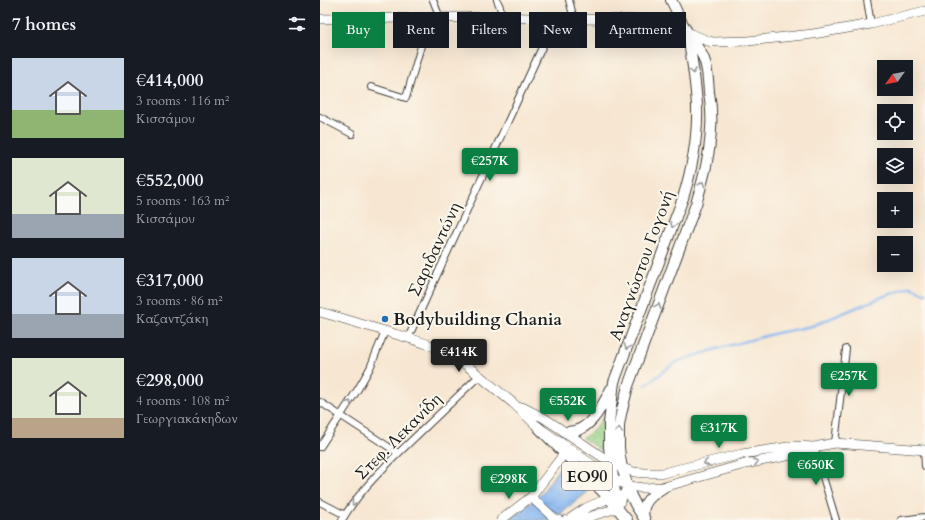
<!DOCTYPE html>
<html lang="en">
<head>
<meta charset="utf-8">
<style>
  body { margin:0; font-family:Cardo,serif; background:#20242c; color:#f1f3f6; height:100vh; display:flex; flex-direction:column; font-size:15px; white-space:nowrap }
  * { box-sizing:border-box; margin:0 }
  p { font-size:13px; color:#9ea1a6 }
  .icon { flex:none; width:22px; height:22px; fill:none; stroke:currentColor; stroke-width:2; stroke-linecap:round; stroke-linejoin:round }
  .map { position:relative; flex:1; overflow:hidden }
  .panel { display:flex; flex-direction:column; background:#171b24; width:320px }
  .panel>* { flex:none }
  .hud { position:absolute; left:12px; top:12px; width:380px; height:36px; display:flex; gap:8px }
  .needle { width:26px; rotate:237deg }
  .fabs { position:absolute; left:557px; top:60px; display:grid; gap:8px }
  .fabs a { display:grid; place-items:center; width:36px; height:36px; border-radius:0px; background:#171b24; box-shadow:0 4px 16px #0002; font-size:20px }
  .price { position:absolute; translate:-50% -34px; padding:0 9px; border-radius:4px; background:#0b8043; color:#fff; font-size:13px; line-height:26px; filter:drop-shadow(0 1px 2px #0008) }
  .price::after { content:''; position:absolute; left:50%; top:24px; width:12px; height:9px; margin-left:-6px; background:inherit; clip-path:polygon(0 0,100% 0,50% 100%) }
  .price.current { background:#222; color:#fff }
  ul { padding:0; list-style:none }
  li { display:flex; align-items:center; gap:12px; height:100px; padding:0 12px }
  li span { display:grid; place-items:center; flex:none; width:112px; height:80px; border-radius:0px; color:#555 }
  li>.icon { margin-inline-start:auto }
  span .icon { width:48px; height:48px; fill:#fffc; stroke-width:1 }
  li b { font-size:17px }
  h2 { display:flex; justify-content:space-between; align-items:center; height:48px; padding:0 12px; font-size:17px }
  .tag { padding:0 14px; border-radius:0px; background:#171b24; box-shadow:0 4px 16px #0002; font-size:14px; line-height:36px }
  .tag.current { background:#0b8043; color:#fff }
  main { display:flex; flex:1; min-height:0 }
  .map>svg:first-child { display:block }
</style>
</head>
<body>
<main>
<section class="panel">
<h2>7 homes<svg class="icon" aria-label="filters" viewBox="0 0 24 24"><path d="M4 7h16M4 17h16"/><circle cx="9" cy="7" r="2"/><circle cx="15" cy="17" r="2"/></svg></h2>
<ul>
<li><span style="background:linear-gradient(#c9d6e8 65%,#8fb573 0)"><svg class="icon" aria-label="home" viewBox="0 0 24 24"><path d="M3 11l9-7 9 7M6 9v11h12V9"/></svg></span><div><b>€414,000</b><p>3 rooms · 116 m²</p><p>Κισσάμου</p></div></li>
<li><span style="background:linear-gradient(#dfe7d0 70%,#9aa5b1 0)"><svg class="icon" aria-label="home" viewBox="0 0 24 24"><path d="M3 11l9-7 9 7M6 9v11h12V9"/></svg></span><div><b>€552,000</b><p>5 rooms · 163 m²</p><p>Κισσάμου</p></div></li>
<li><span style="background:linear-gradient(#c9d6e8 70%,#9aa5b1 0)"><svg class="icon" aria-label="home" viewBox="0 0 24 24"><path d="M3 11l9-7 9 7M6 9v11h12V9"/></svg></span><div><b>€317,000</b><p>3 rooms · 86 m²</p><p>Καζαντζάκη</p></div></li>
<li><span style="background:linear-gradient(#dfe7d0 75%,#b9a48a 0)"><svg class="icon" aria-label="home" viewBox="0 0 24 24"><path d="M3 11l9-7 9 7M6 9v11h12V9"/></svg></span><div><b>€298,000</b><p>4 rooms · 108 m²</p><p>Γεωργιακάκηδων</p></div></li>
</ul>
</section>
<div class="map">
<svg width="605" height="520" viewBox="0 0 605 520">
  <defs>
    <pattern id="grass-dots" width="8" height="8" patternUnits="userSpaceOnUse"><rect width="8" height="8" fill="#95d084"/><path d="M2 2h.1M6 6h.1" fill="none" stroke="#80b271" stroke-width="1.8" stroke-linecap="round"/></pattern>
    <pattern id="water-ripples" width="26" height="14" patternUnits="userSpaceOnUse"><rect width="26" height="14" fill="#85b5f0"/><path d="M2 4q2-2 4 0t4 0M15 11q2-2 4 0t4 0" fill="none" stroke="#729bcd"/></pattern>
  </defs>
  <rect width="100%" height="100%" fill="#fbf7ec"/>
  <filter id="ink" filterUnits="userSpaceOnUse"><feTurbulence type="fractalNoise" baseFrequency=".025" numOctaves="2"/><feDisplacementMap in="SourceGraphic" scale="8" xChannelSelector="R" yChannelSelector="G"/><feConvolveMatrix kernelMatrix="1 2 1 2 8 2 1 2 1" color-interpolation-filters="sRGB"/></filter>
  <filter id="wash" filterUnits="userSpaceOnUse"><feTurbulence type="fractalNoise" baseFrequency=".012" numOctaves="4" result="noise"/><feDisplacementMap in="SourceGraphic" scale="16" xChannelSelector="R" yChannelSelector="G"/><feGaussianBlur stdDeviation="0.9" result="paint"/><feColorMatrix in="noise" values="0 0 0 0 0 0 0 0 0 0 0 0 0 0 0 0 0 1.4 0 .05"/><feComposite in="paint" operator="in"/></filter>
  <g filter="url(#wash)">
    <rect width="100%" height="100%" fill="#f7e7d2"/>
    <!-- grass -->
    <path fill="url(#grass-dots)" stroke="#587650" d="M285,414H286L282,451L262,438C274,432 278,425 285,414Z"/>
    <!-- water -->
    <path fill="url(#water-ripples)" stroke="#506886" d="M242,464L270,490L233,520H189L212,502L222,493Z"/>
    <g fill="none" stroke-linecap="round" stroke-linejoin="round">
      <!-- stream -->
      <path stroke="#85b5f0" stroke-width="2.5" d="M326,385L356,362L400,348L457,333L492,326L562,297L591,287L605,293"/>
    </g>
  </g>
  <g filter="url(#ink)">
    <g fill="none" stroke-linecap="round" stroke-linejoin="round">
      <defs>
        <path id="street" d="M113,0L120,18
          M177,0L180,7L182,17
          M249,0L254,19
          M547,0L551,24
          M51,87L86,98L109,18
          M0,117L32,134
          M88,338L235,19
          M0,402L78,453
          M515,443L526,349
          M0,447L38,389L50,368L65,331
          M494,447L516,520
          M604,450L605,466
          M0,502L25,515
          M22,520C39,491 66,465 90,442C113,420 136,398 159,376
          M581,520L605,517"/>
        <path id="secondary" d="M0,19L182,17L235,19H254L342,20L345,21L367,32L388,41L393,42L428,41L493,34L551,24L605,11
          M0,312C22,318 43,325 65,331C91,339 117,345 140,360L193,403L218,427L293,479L308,486L324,488L344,487L425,464L477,454L494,447
          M202,407L224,418L290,462L302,468L314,472L325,473H343L422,454L474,446L494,447L515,443L605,450
          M211,497L235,519L239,520
          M251,518L266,508L289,498L294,495
          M181,520L211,497L244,454
          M246,520L269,517L297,508L308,486"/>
        <path id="primary" d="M218,427L289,498L307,520
          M245,432C269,434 282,407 291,389
          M297,508L289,447V423L294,382L363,198C372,169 378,138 377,107C376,83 372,59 368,36
          M324,518C320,503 333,494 344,487
          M325,520L315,504L311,496L302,468L300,457L299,447V425L301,414L308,386L376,204C383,180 390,155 391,129C392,117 391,104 389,92C388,81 388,69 384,59C380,49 373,42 368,33C361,23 357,11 351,0"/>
      </defs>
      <!-- street casing -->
      <use href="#street" stroke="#3d3a37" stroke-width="8"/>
      <!-- secondary casing -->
      <use href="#secondary" stroke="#3d3a37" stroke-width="10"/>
      <!-- primary casing -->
      <use href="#primary" stroke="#3d3a37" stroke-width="12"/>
      <!-- street -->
      <use href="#street" stroke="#fff" stroke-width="6"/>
      <!-- secondary -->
      <use href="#secondary" stroke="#fff" stroke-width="9"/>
      <!-- primary -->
      <use href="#primary" stroke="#fff" stroke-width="10"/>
    </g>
    <!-- one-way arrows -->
    <defs><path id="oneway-chevron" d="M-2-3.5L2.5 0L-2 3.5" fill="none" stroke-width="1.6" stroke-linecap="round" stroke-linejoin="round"/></defs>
    <g stroke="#999">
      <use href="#oneway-chevron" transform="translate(373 71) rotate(83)"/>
      <use href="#oneway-chevron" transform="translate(382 184) rotate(-74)"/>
      <use href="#oneway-chevron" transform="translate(353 225) rotate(111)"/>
      <use href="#oneway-chevron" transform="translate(338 306) rotate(-70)"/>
      <use href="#oneway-chevron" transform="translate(307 347) rotate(111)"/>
      <use href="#oneway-chevron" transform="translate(29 403) rotate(-57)"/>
      <use href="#oneway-chevron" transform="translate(299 430) rotate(-87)"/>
      <use href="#oneway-chevron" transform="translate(436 462) rotate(-11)"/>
      <use href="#oneway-chevron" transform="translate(386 463) rotate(167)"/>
      <use href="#oneway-chevron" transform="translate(34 503) rotate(127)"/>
    </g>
  </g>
  <!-- markers -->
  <circle fill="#1f6fb2" stroke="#fbf7ec" stroke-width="1.5" cx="65" cy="319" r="4"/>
  <g text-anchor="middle" stroke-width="4" stroke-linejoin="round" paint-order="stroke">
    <!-- shield labels -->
    <rect fill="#fbf7ec" stroke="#5f5e5a" stroke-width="1" x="242" y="462" width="50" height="28" rx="3"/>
    <g font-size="16" font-weight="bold" fill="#1c1c1c">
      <text x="267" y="482">ΕΟ90</text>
    </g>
    <!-- street labels -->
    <g font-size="17" fill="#1c1c1c" stroke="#fbf7ec">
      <text transform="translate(114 249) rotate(-65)" y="6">Σαριδαντώνη</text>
      <text transform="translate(321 265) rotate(-70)" y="6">Αναγνώστου Γογονή</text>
      <text transform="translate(78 436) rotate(-45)" y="6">Στεφ. Λεκανίδη</text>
    </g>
    <!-- poi labels -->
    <g font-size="17" font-weight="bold" fill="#1c1c1c" stroke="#fbf7ec" text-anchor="start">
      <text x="73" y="325">Bodybuilding Chania</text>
    </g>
  </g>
</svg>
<div class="fabs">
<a><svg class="needle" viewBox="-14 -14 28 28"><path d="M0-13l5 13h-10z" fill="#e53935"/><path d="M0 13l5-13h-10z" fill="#9ea1a6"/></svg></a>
<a><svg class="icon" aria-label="locate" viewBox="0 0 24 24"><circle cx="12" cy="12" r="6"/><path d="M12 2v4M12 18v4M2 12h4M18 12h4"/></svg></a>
<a><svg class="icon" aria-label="layers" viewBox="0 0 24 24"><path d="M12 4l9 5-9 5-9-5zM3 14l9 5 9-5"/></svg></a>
<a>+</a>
<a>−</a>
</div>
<b class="price" style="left:170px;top:182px">€257K</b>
<b class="price current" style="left:139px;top:373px">€414K</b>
<b class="price" style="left:529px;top:397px">€257K</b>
<b class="price" style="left:248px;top:422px">€552K</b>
<b class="price" style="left:399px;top:449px">€317K</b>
<b class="price" style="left:496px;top:486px">€650K</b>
<b class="price" style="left:189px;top:500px">€298K</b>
<div class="hud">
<a class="tag current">Buy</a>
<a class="tag">Rent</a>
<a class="tag">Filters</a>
<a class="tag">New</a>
<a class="tag">Apartment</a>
</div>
</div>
</main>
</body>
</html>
